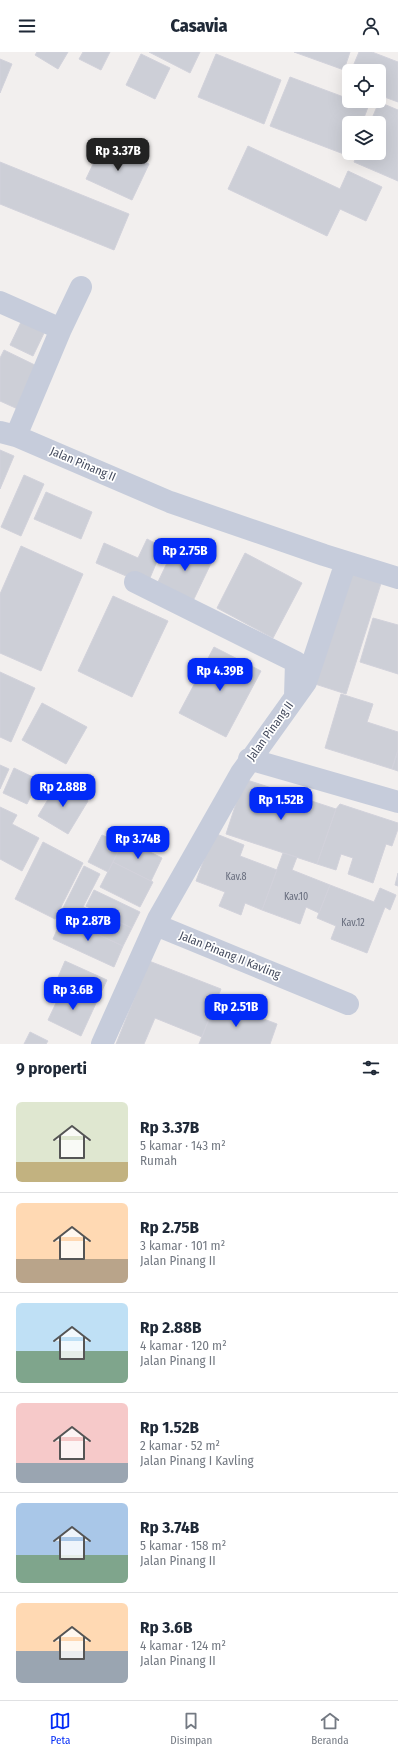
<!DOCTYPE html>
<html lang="id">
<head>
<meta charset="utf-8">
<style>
  body { margin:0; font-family:"Fira Sans Condensed",sans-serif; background:#f2f2f3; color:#1f2937; height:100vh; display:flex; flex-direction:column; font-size:15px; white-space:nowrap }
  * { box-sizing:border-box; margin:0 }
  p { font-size:13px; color:#747a83 }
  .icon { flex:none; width:22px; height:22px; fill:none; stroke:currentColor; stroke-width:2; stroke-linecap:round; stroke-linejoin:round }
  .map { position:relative; height:992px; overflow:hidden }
  .panel { display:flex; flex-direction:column; background:#fff; flex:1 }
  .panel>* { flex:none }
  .controls { position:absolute; left:342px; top:12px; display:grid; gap:8px }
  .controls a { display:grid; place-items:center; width:44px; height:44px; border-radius:6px; background:#fff; box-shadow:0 4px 16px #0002; font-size:20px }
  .price { position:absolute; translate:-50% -34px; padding:0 9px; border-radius:8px; background:#022bf7; color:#fff; font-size:13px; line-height:26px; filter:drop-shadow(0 1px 2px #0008) }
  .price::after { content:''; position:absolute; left:50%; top:24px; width:12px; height:9px; margin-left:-6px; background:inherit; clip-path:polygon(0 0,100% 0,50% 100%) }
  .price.on { background:#222; color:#fff }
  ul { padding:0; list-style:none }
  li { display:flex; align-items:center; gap:12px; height:100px; padding:0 16px }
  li+li { border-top:1px solid #e0e1e3 }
  li span { display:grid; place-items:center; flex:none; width:112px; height:80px; border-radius:6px; color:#555 }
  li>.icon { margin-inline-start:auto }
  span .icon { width:48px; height:48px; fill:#fffc; stroke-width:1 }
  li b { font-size:17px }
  h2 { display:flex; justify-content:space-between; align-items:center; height:48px; padding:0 16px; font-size:17px }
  header { display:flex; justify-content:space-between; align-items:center; height:52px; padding:0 16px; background:#fff; font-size:18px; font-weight:800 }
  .tab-bar { display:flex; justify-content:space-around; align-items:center; height:56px; border-top:1px solid #e0e1e3; background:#fff; font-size:11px; color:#747a83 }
  .tab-bar a { display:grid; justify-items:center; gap:2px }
  .tab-bar .on { color:#022bf7 }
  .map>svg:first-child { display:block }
</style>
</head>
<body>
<header><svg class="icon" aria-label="menu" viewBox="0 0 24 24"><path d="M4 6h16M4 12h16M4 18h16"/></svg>Casavia<svg class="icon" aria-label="person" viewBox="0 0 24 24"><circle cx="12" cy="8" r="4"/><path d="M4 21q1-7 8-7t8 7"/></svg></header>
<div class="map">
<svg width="398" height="992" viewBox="0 0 398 992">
  <rect width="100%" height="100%" fill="#f2efee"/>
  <!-- building -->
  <path fill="#cdcfd7" stroke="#d2d2db" d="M37,0H68L58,17L35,3Z
    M83,0H110L101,18L79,7Z
    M149,0H200L190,21Z
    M294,0H350L344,18Z
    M359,0H372L398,10V50L379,43V19H351Z
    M141,2L170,16L155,47L126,33Z
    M216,2L281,28L264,72L198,45Z
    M0,7L12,12L0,41Z
    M290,25L349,47V49L368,55L362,71H349V104L270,74Z
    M379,50L398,58V129L354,110L358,101H379V71H370Z
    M103,91L149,112L132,148L86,127Z
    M248,94L340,137L348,119L382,135L366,169L340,157L327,184L228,137Z
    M0,110L129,162L114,198L0,152Z
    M23,266L46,277L33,304L10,293Z
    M4,298L41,316L20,358L0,349V306Z
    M0,398L14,404L0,437Z
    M24,423L44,432L21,484L1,475Z
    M46,440L92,460L81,487L34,467Z
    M147,487L163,495L147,533L96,511L104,491L138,506Z
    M177,490L213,507L193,549L157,532Z
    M21,494L83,522L41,619L0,601V542Z
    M245,501L302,531L273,586L217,556Z
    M349,515L383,525L346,642L312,631Z
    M113,544L168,569L132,645L78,619Z
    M373,566L398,573V622L360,610Z
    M214,595L261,619L226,685L179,661Z
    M0,620L35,636L11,690L0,685Z
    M341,642L373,652L367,670L398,680V698L392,717L325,696Z
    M42,651L87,675L66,712L22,688Z
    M398,698V719L392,717Z
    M0,713L9,717L0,737Z
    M14,716L39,728L27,752L3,741Z
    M244,727L336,757L317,812L226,782Z
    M58,731L88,749L68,782L38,764Z
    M340,752L398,771V777L392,794L386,792L373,831L348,822L353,806L341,802L336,818L317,812L336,757Z
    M0,755L17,763L12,772L39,786L22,819L0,807Z
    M214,781L244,793L240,804L277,818L262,858L245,851L241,863L219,854L225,840L196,829Z
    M102,783L122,792L108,820L88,810Z
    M124,787L162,806L151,829L113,810Z
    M43,790L83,811L55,867L15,847Z
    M283,801L297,805L292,818L330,833L319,861L306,855L300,872L262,858Z
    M113,810L153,830L140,855L100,835Z
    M84,814L100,822L83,855L101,863L94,878L60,862Z
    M398,821V834L395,833Z
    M330,833L374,850L380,836L396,843L390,858L385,855L367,901L331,887L336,874L317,866Z
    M94,838L140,860L132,876L86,854Z
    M103,863L132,876L123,894L95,881Z
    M62,866L123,894L114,915L53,887Z
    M65,909L107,928L97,949L56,930Z
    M149,909L221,937L202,985L155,966L144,992H116Z
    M64,934L97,949L81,984L48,968Z
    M216,949L277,972L270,992H199Z
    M30,980L48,989L46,992H24Z"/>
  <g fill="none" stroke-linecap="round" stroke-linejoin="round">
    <!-- minor -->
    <path stroke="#c6ccdb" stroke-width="22" d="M0,250L61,277L16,384
      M61,277L81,235
      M0,380L16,384L170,450L324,503L398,526
      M135,530L296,610L295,644
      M249,707L398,750
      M156,873L348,952
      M102,992L158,867L241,721L306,630L346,510"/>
  </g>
  <g text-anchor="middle" stroke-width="3.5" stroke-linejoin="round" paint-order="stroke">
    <!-- number labels -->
    <g font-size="10" fill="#666c7c">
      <text x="236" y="828">Kav.8</text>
      <text x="296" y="848">Kav.10</text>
      <text x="353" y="874">Kav.12</text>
    </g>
    <!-- street labels -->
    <g font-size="12" fill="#444b5e" stroke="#fff">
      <text transform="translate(83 412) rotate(23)" y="4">Jalan Pinang II</text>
      <text transform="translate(270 679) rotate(-54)" y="4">Jalan Pinang II</text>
      <text transform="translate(230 903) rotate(22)" y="4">Jalan Pinang II Kavling</text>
    </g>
  </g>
</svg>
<div class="controls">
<a><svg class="icon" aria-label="locate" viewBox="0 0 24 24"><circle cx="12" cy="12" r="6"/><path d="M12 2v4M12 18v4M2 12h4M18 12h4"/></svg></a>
<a><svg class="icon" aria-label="layers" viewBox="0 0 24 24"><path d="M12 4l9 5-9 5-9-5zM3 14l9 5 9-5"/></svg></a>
</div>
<b class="price on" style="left:118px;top:120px">Rp 3.37B</b>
<b class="price" style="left:185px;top:520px">Rp 2.75B</b>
<b class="price" style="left:220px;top:640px">Rp 4.39B</b>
<b class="price" style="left:63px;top:756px">Rp 2.88B</b>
<b class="price" style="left:281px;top:769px">Rp 1.52B</b>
<b class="price" style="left:138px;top:808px">Rp 3.74B</b>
<b class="price" style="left:88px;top:890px">Rp 2.87B</b>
<b class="price" style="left:73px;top:959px">Rp 3.6B</b>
<b class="price" style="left:236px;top:976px">Rp 2.51B</b>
</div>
<section class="panel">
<h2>9 properti<svg class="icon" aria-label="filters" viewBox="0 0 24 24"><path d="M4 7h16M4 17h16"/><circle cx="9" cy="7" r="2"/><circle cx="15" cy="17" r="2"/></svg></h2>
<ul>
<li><span style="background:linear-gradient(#dfe7d0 75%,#c2b280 0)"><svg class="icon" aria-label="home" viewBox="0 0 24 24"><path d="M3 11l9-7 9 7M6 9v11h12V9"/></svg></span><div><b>Rp 3.37B</b><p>5 kamar · 143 m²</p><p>Rumah</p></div></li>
<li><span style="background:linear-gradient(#ffd9b3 70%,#b9a48a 0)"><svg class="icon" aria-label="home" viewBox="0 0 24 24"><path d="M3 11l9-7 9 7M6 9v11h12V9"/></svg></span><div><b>Rp 2.75B</b><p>3 kamar · 101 m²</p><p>Jalan Pinang II</p></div></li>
<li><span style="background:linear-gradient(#bfe0f5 60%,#7fa58c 0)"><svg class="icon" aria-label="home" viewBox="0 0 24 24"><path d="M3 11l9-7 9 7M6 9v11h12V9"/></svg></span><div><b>Rp 2.88B</b><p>4 kamar · 120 m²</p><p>Jalan Pinang II</p></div></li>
<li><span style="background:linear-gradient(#f6c9c9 75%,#9aa5b1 0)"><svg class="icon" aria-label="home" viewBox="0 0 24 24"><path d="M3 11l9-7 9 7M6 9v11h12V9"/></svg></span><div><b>Rp 1.52B</b><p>2 kamar · 52 m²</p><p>Jalan Pinang I Kavling</p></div></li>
<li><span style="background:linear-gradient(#a9c7e8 65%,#7fa58c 0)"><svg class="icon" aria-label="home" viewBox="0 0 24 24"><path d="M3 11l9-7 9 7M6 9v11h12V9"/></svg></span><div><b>Rp 3.74B</b><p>5 kamar · 158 m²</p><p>Jalan Pinang II</p></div></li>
<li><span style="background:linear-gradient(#ffd9b3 60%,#9aa5b1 0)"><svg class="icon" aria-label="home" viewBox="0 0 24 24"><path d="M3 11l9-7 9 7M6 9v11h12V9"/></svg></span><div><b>Rp 3.6B</b><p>4 kamar · 124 m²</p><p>Jalan Pinang II</p></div></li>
</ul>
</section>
<nav class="tab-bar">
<a class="on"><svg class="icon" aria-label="map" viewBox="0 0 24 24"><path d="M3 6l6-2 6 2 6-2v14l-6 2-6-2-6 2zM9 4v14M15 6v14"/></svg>Peta</a>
<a><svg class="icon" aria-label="saved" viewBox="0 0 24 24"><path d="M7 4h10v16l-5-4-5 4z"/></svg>Disimpan</a>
<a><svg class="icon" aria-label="home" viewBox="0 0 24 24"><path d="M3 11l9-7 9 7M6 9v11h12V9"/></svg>Beranda</a>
</nav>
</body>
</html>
